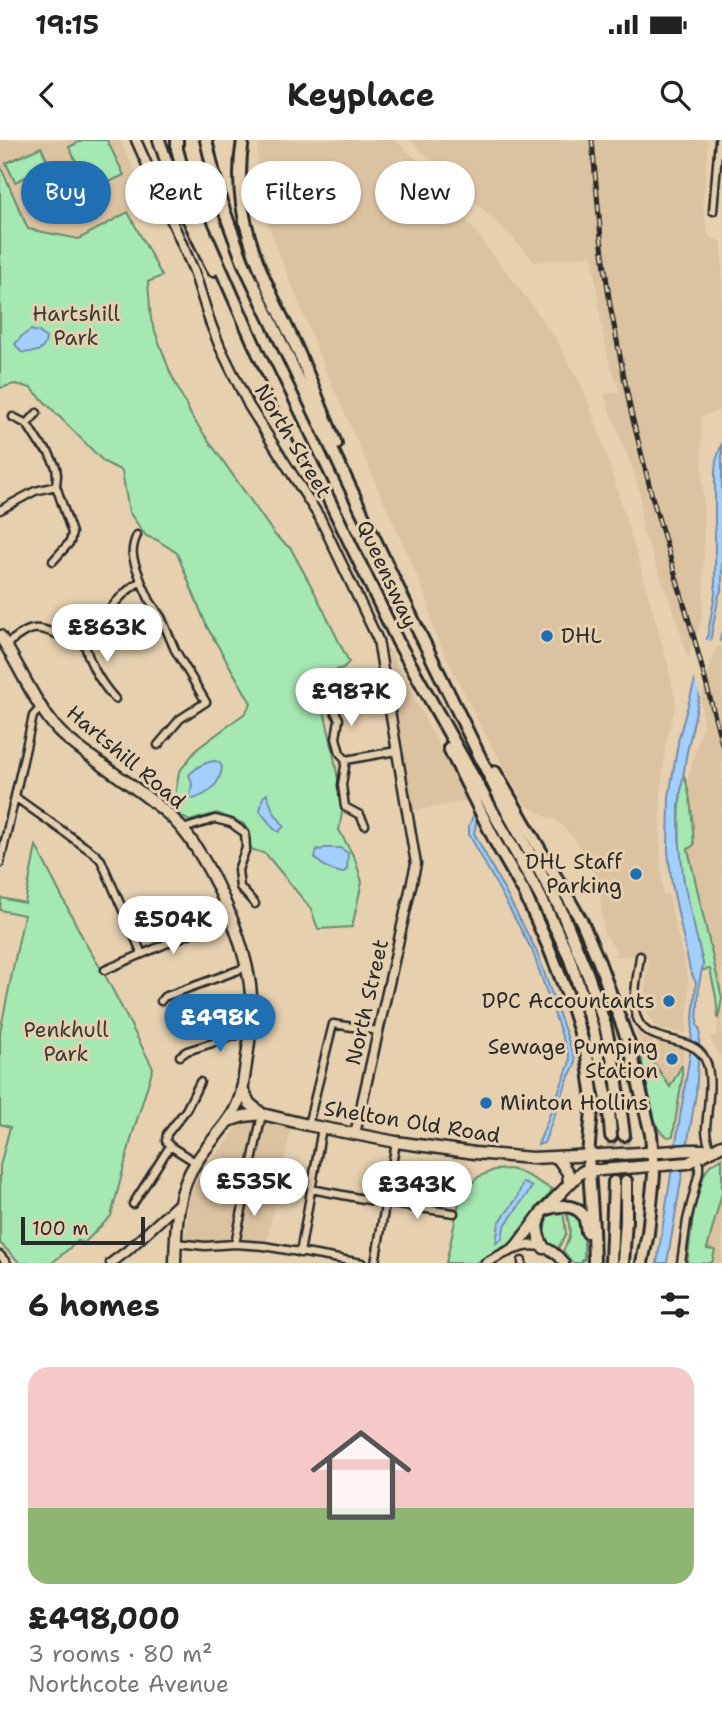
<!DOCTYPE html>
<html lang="en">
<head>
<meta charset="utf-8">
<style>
  body { margin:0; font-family:"Shantell Sans",sans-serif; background:#f6f6f6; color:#222; height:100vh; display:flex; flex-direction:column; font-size:26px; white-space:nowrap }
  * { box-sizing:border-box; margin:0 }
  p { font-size:23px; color:#767676 }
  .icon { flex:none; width:38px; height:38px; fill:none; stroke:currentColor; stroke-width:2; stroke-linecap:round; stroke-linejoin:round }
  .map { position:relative; height:1123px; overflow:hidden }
  .details { display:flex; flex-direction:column; background:#fff; flex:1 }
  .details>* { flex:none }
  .hud { position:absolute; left:21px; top:21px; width:681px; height:63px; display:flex; gap:14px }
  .scale { position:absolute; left:21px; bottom:18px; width:124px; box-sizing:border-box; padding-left:7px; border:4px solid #2b2b2b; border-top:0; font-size:19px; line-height:24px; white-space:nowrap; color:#2b2b2b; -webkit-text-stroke:5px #e6d0b0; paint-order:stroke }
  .price { position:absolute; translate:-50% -60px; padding:0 16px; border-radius:24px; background:#fff; color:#222; font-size:23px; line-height:46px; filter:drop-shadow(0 2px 4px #0008) }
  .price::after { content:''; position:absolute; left:50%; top:42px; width:21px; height:16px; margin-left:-10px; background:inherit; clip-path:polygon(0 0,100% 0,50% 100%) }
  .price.current { background:#1f6fb2; color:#fff }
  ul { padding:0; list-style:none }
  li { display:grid; align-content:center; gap:14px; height:371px; padding:0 28px }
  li+li { border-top:2px solid #e0e0e0 }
  li span { display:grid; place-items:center; height:217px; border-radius:21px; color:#555 }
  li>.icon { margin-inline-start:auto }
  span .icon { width:126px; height:126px; fill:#fffc; stroke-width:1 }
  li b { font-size:30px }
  h2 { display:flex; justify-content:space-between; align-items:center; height:84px; padding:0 28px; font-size:30px }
  .tag { padding:0 24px; border-radius:32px; background:#fff; box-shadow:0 2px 5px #0004; font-size:24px; line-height:63px }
  .tag.current { background:#1f6fb2; color:#fff }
  .status { display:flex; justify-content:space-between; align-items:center; height:49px; padding:0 35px; background:#fff; direction:ltr }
  .status svg { height:19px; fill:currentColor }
  header { display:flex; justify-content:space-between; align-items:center; height:91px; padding:0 28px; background:#fff; font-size:32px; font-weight:700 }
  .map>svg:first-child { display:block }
</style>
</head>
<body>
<div class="status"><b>19:15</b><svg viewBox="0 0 49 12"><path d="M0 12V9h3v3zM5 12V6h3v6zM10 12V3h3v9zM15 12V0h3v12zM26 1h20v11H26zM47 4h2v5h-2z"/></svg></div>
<header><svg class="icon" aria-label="back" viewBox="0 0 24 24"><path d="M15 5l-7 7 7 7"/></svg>Keyplace<svg class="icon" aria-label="search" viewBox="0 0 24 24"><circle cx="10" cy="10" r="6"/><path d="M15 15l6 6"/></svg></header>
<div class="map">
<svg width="722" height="1123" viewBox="0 0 722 1123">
  <rect width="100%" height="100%" fill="#e6d0b0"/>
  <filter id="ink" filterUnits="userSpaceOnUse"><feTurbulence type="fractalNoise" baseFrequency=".0143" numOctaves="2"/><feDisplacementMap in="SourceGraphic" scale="14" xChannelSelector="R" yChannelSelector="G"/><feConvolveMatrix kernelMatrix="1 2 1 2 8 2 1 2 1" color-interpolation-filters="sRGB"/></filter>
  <g filter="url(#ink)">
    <!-- built -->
    <path fill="#dbc2a1" d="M0,0H120L149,62L79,99L27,89L0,25Z
      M261,0H395L425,27L528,160L556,199L584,251L600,294L639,422L668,525L676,564L666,601L661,650L660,711L663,754H668L688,839L689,857L686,893L661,890L655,886L648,874L646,868L645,856L648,816H610L617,812L604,793L599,749L591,725L578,703L563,686L553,678L550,679L525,664L481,587L434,492L428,461L322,222L255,52L258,8Z
      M410,0H708L703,65L708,96L722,102V269L701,277L704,403L703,466L701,481L688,519L675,475L642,388L640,353L633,330L604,255L620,251L609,222L602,188L592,115L535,122L507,92Z
      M722,506V919L709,897L717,896L718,879L722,858L688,709L687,643L703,584L701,559L715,509Z
      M390,511L467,661L413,671L388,512Z
      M634,891L654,903L684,910L682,924L670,948Z
      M253,981L291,988L267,1100L213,1105L185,1101L188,1063L193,1047L204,1029L242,983Z
      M722,1018V1123H687L694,1070L704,1035L709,1026Z"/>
    <!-- green -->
    <path fill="#a5e8b2" stroke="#688a6e" stroke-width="2" d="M83,0H107L124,35L90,51L69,7Z
      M41,7L51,29L32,37L30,35L15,42L6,23Z
      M0,25L28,89L79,99L128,72L162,136L148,142L151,180L170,232L192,277L275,395L291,409L314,451L349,522L343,528L320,534L319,548L332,606L343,667L339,690L355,719L362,742L352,787L318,789L311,769L266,714L251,709L244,684L217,673L189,681L173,670L179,632L197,609L245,573L251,563L207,487L177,413L157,400L146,396L129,372L122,331L104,322L31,248L15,244L0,248Z
      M683,633C692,656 692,681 694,705L688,709L722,858L718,879L716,857L710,829L702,830L703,824C697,797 688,770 684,743C678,706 678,670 683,633Z
      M36,706L87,806L106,837L153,928L132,996L111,1076L84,1103L78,1101L52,1123H20L0,1103V1026L10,987L0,984V892L24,775L0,770L1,758L25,763Z
      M642,905L670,947L682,925V939L673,996L668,997L661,992L655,983L642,922Z
      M722,1018V1053L707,1109L715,1110L712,1123H687L694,1070L704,1035L709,1026Z
      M509,1029C526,1032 537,1042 552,1049L549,1055L515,1100L475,1123H446L461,1054L478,1037L494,1030Z
      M563,1070L566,1094L557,1110C546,1103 540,1100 542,1087C543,1073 551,1072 563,1070Z
      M566,1070C588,1076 584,1101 584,1120H582V1123H573L563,1111C573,1093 570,1089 566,1070Z"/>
    <!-- water -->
    <path fill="#a3cffd" stroke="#738da9" stroke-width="2" d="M31,190L39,192L46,198C45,213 33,213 21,212L15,204L22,196Z
      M722,303V449L719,455L700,553L686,617L679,665V697L684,743L703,824L699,844L697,885L700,890L696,954L667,1123H657L690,914L696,843L690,830L672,744L668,712L669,657L679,597L707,498L715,455V332L716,321Z
      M215,621L219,622L222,627C220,644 210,654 193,659L190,657L192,643L189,635C197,627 204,622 215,621Z
      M267,654L273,671L284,686L279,692L274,689L260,671L263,657Z
      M474,674L477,679L474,693L536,810L575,919V925L569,936L544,1003L538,1005L569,925L570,919L532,810L469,694V686Z
      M324,708H340L348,713L347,729L343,733C331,731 322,726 315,718L317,709L321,710Z
      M523,1042L532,1047L504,1087L502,1099L496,1103L499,1083L517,1058Z"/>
    <!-- pier -->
    <path fill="#e6d0b0" d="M704,493L706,500L713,501L701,559L693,534Z"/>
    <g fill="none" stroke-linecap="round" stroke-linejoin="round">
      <!-- stream -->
      <path stroke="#738da9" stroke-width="2.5" d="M720,501L722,492"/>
      <!-- trunk-tunnel -->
      <path stroke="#c1af95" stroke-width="10" stroke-dasharray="10 5" stroke-linecap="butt" d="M624,995L626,1041
        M611,996L614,1042"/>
      <defs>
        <path id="minor" d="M713,71L719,0
          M13,277L27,284L39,303L49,313L56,327L57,335L56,346L72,393L70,402L53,421
          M27,284L37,273
          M0,370L35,351L56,346
          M137,395C128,415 135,422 141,441
          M83,496C87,520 99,541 115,559
          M6,504C13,500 21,493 29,490C48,484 63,504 82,496C98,490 105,475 116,462C123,454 131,447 141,441L150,461L161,477L175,510L206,562L180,579L158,605
          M343,555L333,568L339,579L336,598L340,613L346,620
          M346,620L342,645L345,667L360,675L365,685
          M346,620L396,611
          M15,657L95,714L101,720L142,814
          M183,689L215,679L231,683L245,693L246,708L238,730L240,747L255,764
          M0,723L33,576L42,566
          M640,816C638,833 633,853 635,870C640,910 690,890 705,919C714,936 707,970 706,989C706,997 708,1003 711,1010
          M105,830L231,776
          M161,861L164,857L247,827
          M180,916L187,911L250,891
          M308,985L333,884L379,891
          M170,1006L195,1022
          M311,1049L385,1063L454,1073
          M133,1064L170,1006L166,1001L167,994L186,970L200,942
          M176,1103L205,1106L235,1104L264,1106L362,1123
          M235,1104L262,974
          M300,1113L322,988
          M0,1115L7,1123
          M375,1123L396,1002
          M522,1123V1121
          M681,1123L687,1080L699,1032V1015"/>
        <path id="tertiary" d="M136,0L194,131L210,182L220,207L249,266L320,378L378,500L416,724L355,994
          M111,1123L127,1111L179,1063
          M486,1123C512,1108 541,1092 564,1123"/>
        <path id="primary" d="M0,496C19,525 35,565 59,591C66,598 75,605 83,611C111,632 142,651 168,674C207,708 248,804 251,855C253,885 247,915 243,945C238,979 214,994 197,1021C176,1051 176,1088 175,1123
          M242,948L249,963L262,974
          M228,981L244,976L262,974L308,985L396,1002L475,1013L532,1018L596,1015
          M645,1013L690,1010H710
          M557,1017L568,1033L569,1043
          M638,1027L688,1023L722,1005
          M540,1079C536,1091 538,1097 544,1108
          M516,1107L542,1072L579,1034L584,1031L596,1030"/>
        <path id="trunk" d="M159,0L181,64L213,130
          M177,0V9L189,53L198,77L258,213L398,502L540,756L568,814L593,888L609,970L611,996
          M206,0L220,59L243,122L417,488L503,664L562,772L588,835L605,885L616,935L624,995
          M243,0C229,80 265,140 297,209C311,240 323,272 336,304
          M449,608L496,703L524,752L549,808L570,861L587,915L593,959L588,1015L593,1088L594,1123
          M495,632L582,782L599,822L629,904L651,994L654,1035L648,1093L642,1123
          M544,1070C556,1065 574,1063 583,1075C586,1080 586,1087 587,1092
          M611,1123L614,1042
          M623,1123L626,1080V1041"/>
      </defs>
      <!-- minor casing -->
      <use href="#minor" stroke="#2b2b2b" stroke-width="11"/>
      <!-- tertiary casing -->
      <use href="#tertiary" stroke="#2b2b2b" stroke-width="13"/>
      <!-- primary casing -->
      <use href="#primary" stroke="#2b2b2b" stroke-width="15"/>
      <!-- trunk casing -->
      <use href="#trunk" stroke="#2b2b2b" stroke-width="16"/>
      <!-- minor -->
      <use href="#minor" stroke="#e6d0b0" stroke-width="6"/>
      <!-- tertiary -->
      <use href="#tertiary" stroke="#e6d0b0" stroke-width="8"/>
      <!-- primary -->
      <use href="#primary" stroke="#e6d0b0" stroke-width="10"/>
      <!-- trunk -->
      <use href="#trunk" stroke="#e6d0b0" stroke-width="10"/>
      <defs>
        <path id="rail" d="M592,0L601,98L610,165L631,272L653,360L695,501L722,604"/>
      </defs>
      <!-- rail casing -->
      <use href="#rail" stroke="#2b2b2b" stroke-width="5"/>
      <!-- rail -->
      <use href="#rail" stroke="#e6d0b0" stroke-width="2.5" stroke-dasharray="8" stroke-linecap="butt"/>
      <defs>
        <path id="primary-bridge" d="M600,1015L640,1013
          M600,1030L638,1027"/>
      </defs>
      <!-- primary-bridge casing -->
      <use href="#primary-bridge" stroke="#2b2b2b" stroke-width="15" stroke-linecap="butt"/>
      <!-- primary-bridge -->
      <use href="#primary-bridge" stroke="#e6d0b0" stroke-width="10"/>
    </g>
  </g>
  <!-- markers -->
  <g fill="#1f6fb2" stroke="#e6d0b0" stroke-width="2.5">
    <circle cx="547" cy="496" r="7"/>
    <circle cx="636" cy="734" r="7"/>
    <circle cx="669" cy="861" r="7"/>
    <circle cx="672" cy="919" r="7"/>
    <circle cx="486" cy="963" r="7"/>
  </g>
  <g text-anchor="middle" stroke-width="6" stroke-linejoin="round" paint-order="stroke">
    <!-- park labels -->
    <g font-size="21" fill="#373e38" stroke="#e6d0b0">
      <text x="76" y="181">Hartshill<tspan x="76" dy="24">Park</tspan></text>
      <text x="66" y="897">Penkhull<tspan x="66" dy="24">Park</tspan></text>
    </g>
    <!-- street labels -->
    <g font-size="21" fill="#2b2b2b" stroke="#e6d0b0">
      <text transform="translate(293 301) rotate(59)" y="7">North Street</text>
      <text transform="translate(387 434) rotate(65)" y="7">Queensway</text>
      <text transform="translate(126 617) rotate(40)" y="7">Hartshill Road</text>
      <text transform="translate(367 862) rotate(-77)" y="7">North Street</text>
      <text transform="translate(412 982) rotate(9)" y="7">Shelton Old Road</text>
    </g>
    <!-- poi labels -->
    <g font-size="21" fill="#2b2b2b" stroke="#e6d0b0" text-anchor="end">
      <text x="561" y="503" text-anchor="start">DHL</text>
      <text x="622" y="729">DHL Staff<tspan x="622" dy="24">Parking</tspan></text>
      <text x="655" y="868">DPC Accountants</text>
      <text x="658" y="914">Sewage Pumping<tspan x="658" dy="24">Station</tspan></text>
      <text x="500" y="970" text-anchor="start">Minton Hollins</text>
    </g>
  </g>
</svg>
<div class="scale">100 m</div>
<b class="price" style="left:107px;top:524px">£863K</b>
<b class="price" style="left:351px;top:588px">£987K</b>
<b class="price" style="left:173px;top:816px">£504K</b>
<b class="price current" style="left:220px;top:914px">£498K</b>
<b class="price" style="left:254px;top:1078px">£535K</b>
<b class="price" style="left:417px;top:1081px">£343K</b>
<div class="hud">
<a class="tag current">Buy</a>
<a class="tag">Rent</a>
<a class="tag">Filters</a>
<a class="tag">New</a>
</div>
</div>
<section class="details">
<h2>6 homes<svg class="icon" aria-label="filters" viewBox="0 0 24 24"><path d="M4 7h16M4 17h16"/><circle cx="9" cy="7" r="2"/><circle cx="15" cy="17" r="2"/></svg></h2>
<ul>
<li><span style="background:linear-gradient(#f6c9c9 65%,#8fb573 0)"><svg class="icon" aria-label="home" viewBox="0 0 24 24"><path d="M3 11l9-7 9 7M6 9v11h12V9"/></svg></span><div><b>£498,000</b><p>3 rooms · 80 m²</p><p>Northcote Avenue</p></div></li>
</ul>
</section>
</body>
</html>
